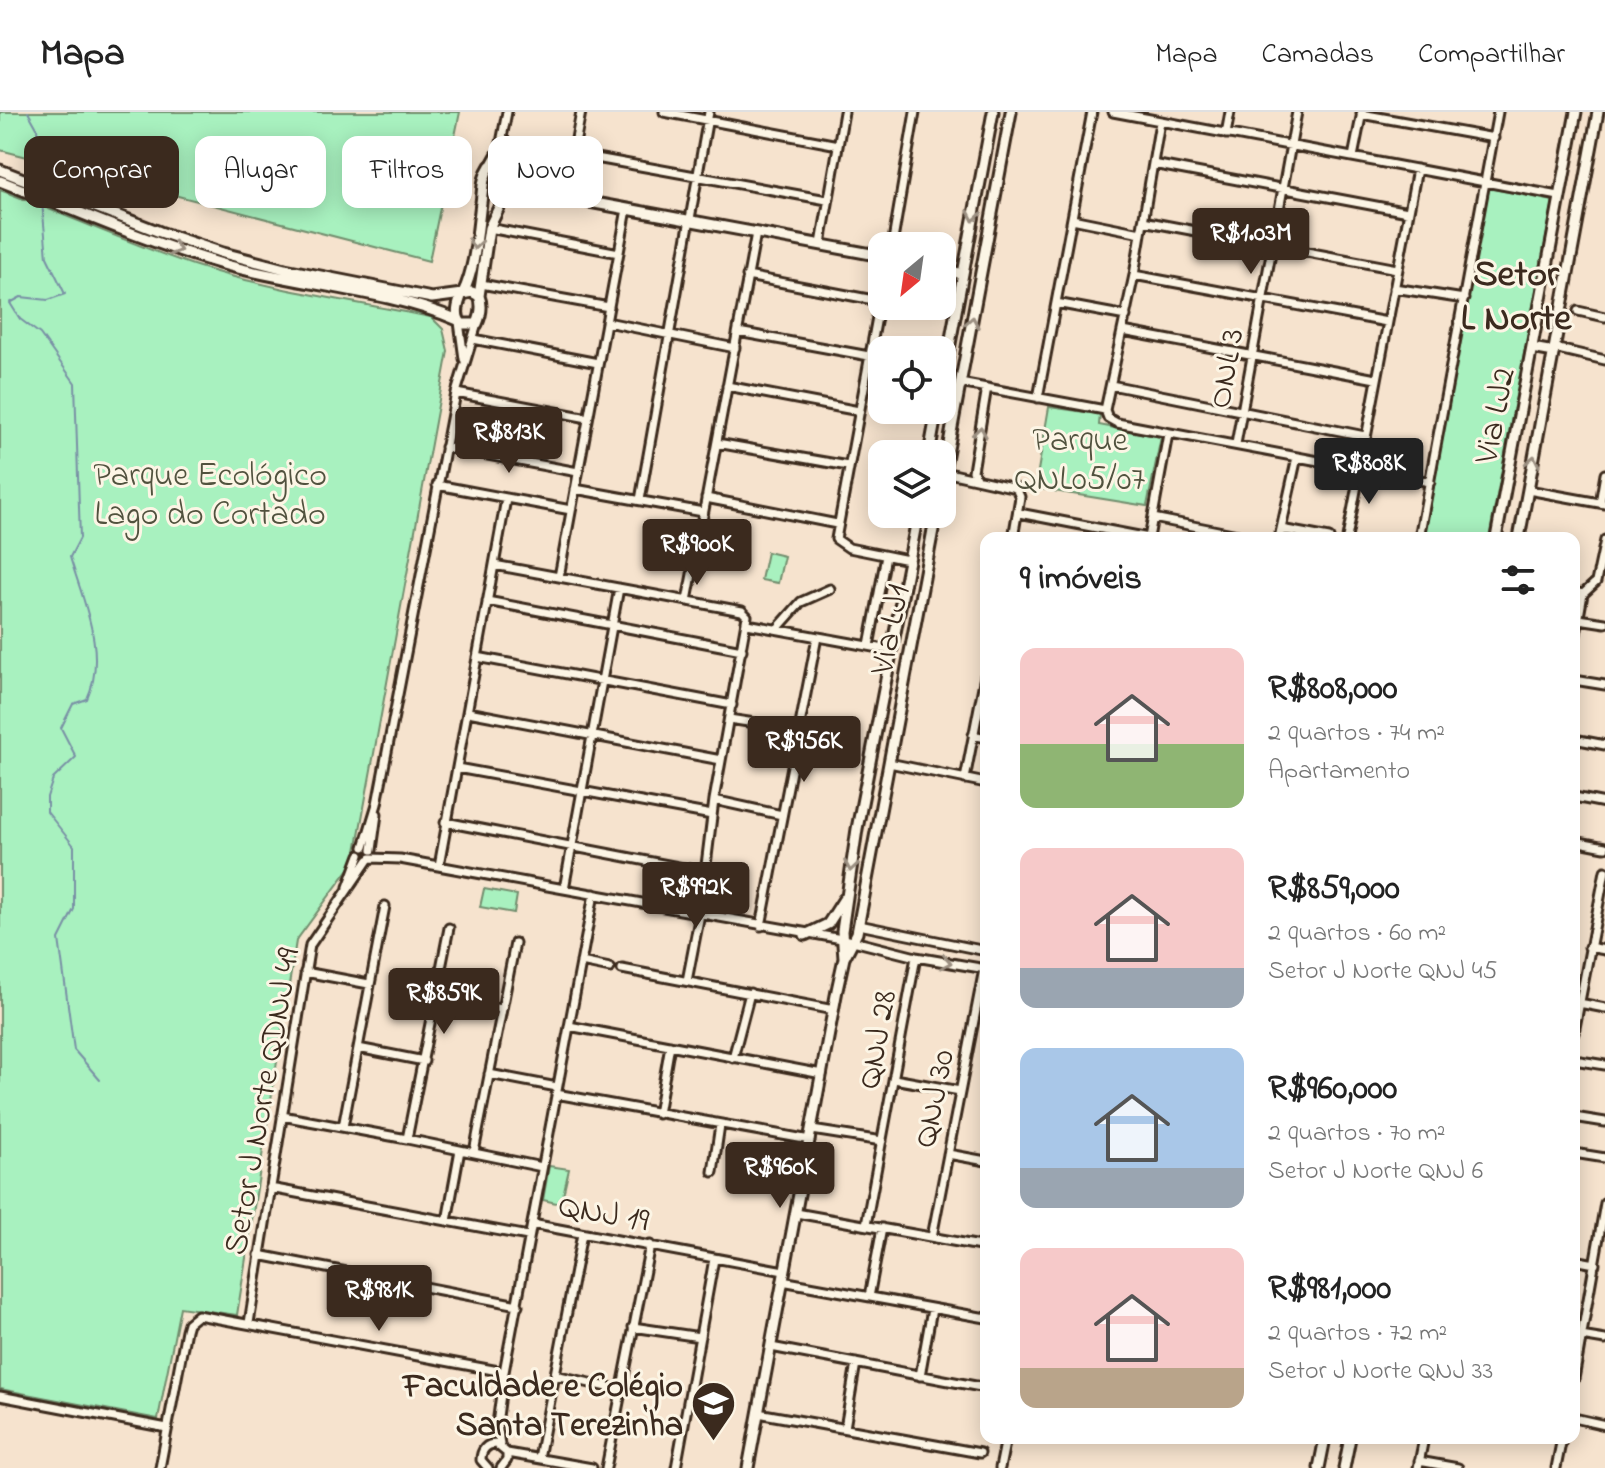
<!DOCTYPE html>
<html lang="pt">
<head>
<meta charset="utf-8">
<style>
  body { margin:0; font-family:"Indie Flower",sans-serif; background:#f2f2f2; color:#222; height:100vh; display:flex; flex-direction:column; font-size:30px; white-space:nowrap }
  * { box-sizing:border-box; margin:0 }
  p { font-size:26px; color:#767676 }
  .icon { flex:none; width:44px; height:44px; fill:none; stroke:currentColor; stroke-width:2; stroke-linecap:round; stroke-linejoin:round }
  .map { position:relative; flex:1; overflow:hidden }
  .panel { position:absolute; left:980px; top:420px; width:600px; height:912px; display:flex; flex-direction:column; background:#fff; border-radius:16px; box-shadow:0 4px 20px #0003 }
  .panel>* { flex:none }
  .banner { position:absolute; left:24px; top:24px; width:760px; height:72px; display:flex; gap:16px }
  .needle { width:52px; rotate:209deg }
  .buttons { position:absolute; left:868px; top:120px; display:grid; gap:16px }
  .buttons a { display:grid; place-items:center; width:88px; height:88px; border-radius:16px; background:#fff; box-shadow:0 4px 20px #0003; font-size:40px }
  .price { position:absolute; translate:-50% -68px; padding:0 18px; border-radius:8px; background:#3b2a1e; color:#fff; font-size:26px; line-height:52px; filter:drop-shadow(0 2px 4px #0008) }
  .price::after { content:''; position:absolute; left:50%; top:48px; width:24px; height:18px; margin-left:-12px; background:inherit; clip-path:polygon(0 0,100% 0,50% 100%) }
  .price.on { background:#222; color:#fff }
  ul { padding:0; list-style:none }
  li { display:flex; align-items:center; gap:24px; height:200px; padding:0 40px }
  li span { display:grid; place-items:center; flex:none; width:224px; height:160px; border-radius:16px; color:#555 }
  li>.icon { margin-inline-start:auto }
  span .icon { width:96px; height:96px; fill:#fffc; stroke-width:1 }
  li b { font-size:34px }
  h2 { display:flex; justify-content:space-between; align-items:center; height:96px; padding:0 40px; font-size:34px }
  .pill { padding:0 28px; border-radius:16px; background:#fff; box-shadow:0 4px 20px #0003; font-size:28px; line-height:72px }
  .pill.on { background:#3b2a1e; color:#fff }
  header { display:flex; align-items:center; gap:48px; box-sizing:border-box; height:112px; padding:0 40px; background:#fff; border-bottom:2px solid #e0e0e0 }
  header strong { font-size:38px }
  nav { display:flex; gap:44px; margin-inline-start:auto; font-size:28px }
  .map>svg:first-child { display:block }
</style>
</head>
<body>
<header>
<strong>Mapa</strong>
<nav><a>Mapa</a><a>Camadas</a><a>Compartilhar</a></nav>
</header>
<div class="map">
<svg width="1605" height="1356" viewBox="0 0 1605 1356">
  <rect width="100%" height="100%" fill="#f6e3ce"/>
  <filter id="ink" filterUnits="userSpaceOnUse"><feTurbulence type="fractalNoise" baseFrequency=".0125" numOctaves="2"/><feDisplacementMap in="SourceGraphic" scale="16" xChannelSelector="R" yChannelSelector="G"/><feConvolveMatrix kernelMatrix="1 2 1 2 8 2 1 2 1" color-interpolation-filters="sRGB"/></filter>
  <g filter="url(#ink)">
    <!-- green -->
    <path fill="#a8f1bf" stroke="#728e6e" stroke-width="2" d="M0,0H460L429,149L0,38Z
      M1489,76L1553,89L1489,426H1424Z
      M0,78C65,102 127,131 193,153C270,178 352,189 431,205L443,217L448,239L354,750L296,829L237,1203L180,1195L158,1307L0,1277Z
      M1049,295L1100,302L1099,313L1161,325L1147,394L1035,376Z
      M767,440L784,444L778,471L761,468Z
      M484,777L517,783L514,801L480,795Z
      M549,1054L569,1057L561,1092L543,1088Z"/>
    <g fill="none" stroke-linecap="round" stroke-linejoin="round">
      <!-- stream -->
      <path stroke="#7990a5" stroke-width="2" d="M28,0L37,16L41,68
        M42,90L47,145L65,182L48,188L21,185L10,191L20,207L40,222L75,271L80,426L70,445C83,489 108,541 87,587L73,592L61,616L76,645L53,667L47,685V700L74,734V797L59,827L74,938L100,968"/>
      <defs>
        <path id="minor" d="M664,0L838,33
          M1113,0L1559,84
          M1361,2L1494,26
          M1160,10L1134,163L1105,298L1108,306L1117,311L1430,370
          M1226,22L1230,0
          M504,27L506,56
          M574,42L827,88
          M1353,45L1362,0
          M1153,52L1408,100
          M490,54L500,36L507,0
          M565,86L581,0
          M1072,107L1141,121
          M1143,109L1397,157
          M489,116L619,141
          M821,132L844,0
          M892,134L915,0
          M1134,163L1387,210
          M747,164L879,189
          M481,172L609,195
          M1394,176L1464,187
          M882,178L836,427L849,436L908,448
          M1056,191L1126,204
          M1578,199L1605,205
          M459,210L464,247
          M607,210L735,236
          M1123,219L1376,267
          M738,220L869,244
          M473,227L598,251
          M1554,236L1605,248
          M960,271L1105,298
          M1111,273L1365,324
          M727,274L859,299
          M456,281L588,306
          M1038,286L1092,0
          M717,331L848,354
          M1236,332L1297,0
          M445,335L578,360
          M944,360L1016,376L1020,385L1013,426
          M976,366L973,359L986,281L983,276
          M437,373L571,398
          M575,377L703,400
          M1528,378L1605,392
          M706,386L837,412
          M640,388L709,0
          M1600,391L1605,362
          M1019,401L1149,426
          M1153,406L1253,426
          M1281,417L1329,426
          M1149,426L1168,322
          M1279,426L1297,345
          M1347,426L1417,57
          M1419,426L1498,0
          M494,453L742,499L747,504L714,688L700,802L687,869
          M559,465L627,97
          M1574,480L1583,482L1574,533
          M1583,482L1596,470L1605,428
          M487,489L742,538
          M687,489L756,121
          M1579,507L1605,511
          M747,512L890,538
          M777,517L801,490L830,477
          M869,534L886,444
          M477,545L732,593
          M1574,568L1605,573
          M468,600L721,648
          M729,607L799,618
          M973,623L986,626
          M1574,627L1605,633
          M889,651L986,671
          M457,656L712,703
          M965,667L986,559
          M1574,685L1605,691
          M714,688L782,703
          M445,710L704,760
          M1574,729L1605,735
          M364,735L377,692L456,281L477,212
          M372,738L377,702
          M371,746L400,747L564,777L853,829L916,845L986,857
          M439,754L506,387
          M348,775L360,743
          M564,777L619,476
          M859,813L986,839
          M761,814L817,525
          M1589,835L1605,838
          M581,850L610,856
          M622,857L834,898
          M305,860L369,872
          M435,886L501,897
          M1579,891L1605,896
          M569,914L822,962
          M1574,921L1605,759
          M358,936L424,949
          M733,946L750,881
          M1574,948L1605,953
          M489,962L557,975
          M894,967L960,979
          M556,982L810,1028
          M658,1002L670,933
          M282,1004L407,1027L542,1055
          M1574,1005L1605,1010
          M343,1015L385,794
          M812,1018L882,1029
          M407,1027L449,816
          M474,1040L515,831
          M1574,1041L1605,1046
          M948,1042L986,1049
          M713,1060L720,1013
          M270,1076L528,1124
          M796,1101L986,1135
          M447,1109L460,1038
          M532,1112L784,1159
          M866,1113L916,845
          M932,1125L984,857
          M259,1143L518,1193
          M1574,1148L1595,1152
          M782,1169L986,1206
          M869,1185L882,1116
          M249,1211L310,833L368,748
          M633,1215L700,1225
          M1581,1224L1605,1228
          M771,1235L986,1276
          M555,1263L621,1278
          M920,1264L932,1197
          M1574,1267L1605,1091
          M0,1284L167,1316
          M758,1301L980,1341
          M1574,1306L1605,1313
          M845,1316L856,1251
          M500,1333L497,1312L504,1260L594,782
          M507,1341L592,1356
          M539,1346L582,1122
          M1419,1349L1458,1356
          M160,1356L186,1218L188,1211L198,1203L504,1260
          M488,1356L481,1348C481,1338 486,1332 496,1332L507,1341V1348L501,1356
          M606,1356L650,1133
          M676,1356L714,1147
          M1000,1356L1006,1326
          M1418,1356L1424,1326
          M1556,1356L1562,1326"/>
        <path id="major" d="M0,58L160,120L223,141L285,157L432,186L462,182
          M0,69C73,97 144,129 219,151C298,174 382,176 458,208
          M505,83L519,79L535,80L882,144
          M942,157L963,162
          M463,181C476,154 477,120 481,91C483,77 482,66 490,54L506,56L508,64L534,79
          M479,184L472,180L462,182C458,192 454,204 462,212H477C481,203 483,194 479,184L489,116L505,83L508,64
          M1532,236L1554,240
          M942,275L993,0
          M929,342L937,298
          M942,369L1011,0
          M1496,426L1576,0
          M1519,426L1598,0
          M805,823L828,812L844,787
          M844,846L842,819L857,717L918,402
          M748,1356L837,878L844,846L857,821L936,402
          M1319,1356L1325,1326
          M1344,1356L1350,1326"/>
      </defs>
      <!-- minor casing -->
      <use href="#minor" stroke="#3b2a1e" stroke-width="13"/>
      <!-- major casing -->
      <use href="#major" stroke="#3b2a1e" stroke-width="15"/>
      <!-- minor -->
      <use href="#minor" stroke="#fcf5e5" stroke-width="7"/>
      <!-- major -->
      <use href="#major" stroke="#fcf5e5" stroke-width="9"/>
    </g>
    <!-- one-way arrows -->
    <defs><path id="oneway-chevron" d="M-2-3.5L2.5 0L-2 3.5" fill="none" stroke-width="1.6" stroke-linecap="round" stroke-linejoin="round" transform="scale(2)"/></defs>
    <g stroke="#9c9082">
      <use href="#oneway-chevron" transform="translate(974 104) rotate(100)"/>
      <use href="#oneway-chevron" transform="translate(475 132) rotate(99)"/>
      <use href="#oneway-chevron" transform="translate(176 137) rotate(18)"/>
      <use href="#oneway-chevron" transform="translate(972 210) rotate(-79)"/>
      <use href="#oneway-chevron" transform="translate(980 320) rotate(-81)"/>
      <use href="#oneway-chevron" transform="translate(1533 349) rotate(-79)"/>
      <use href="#oneway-chevron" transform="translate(851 754) rotate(99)"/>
      <use href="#oneway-chevron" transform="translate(946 850) rotate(10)"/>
    </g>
  </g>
  <!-- icons -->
  <defs>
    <symbol id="university-pin" viewBox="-11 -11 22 30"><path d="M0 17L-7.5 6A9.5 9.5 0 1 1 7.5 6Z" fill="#3b2a1e" stroke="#fcf5e5"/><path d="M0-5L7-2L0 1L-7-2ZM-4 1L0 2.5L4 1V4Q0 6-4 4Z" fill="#fff"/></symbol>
  </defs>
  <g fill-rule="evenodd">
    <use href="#university-pin" x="688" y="1266" width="51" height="69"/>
  </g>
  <g text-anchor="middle" stroke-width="6" stroke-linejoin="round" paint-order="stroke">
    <!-- street labels -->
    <g font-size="34" fill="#3b2a1e" stroke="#fcf5e5">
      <text transform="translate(1224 256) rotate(-80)" y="12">ONL 3</text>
      <text transform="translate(1493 303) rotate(-79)" y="12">Via LJ2</text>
      <text transform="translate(888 517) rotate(-79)" y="12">Via LJ1</text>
      <text transform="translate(875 927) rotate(-80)" y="12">QNJ 28</text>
      <text transform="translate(932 986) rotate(-79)" y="12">QNJ 30</text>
      <text transform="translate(260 989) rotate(-80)" y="12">Setor J Norte QDNJ 49</text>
      <text transform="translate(604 1099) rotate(10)" y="12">QNJ 19</text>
    </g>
    <!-- park labels -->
    <g font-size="34" fill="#51523e" stroke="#fcf5e5">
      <text x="1080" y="338">Parque<tspan x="1080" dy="39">QNL05/07</tspan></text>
      <text x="210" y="373">Parque Ecológico<tspan x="210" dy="39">Lago do Cortado</tspan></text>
    </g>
    <!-- poi labels -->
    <g font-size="34" font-weight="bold" fill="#3b2a1e" stroke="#fcf5e5" text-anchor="end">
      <text x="683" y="1284">Faculdade e Colégio<tspan x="683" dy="39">Santa Terezinha</tspan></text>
    </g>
    <!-- quarter labels -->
    <g font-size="38" font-weight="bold" fill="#3b2a1e" stroke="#fcf5e5">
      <text x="1516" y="173">Setor<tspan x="1516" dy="44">L Norte</tspan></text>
    </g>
  </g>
</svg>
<div class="buttons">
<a><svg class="needle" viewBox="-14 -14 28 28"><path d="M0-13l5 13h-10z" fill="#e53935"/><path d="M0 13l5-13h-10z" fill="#767676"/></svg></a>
<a><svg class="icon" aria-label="locate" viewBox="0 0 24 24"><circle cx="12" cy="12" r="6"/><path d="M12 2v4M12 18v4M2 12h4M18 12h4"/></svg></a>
<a><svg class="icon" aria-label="layers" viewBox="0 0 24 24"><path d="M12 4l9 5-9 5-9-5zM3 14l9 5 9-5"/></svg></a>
</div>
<b class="price" style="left:1251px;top:164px">R$1.03M</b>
<b class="price" style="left:509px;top:363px">R$813K</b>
<b class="price on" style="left:1369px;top:394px">R$808K</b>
<b class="price" style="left:697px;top:475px">R$900K</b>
<b class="price" style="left:804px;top:672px">R$956K</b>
<b class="price" style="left:696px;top:818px">R$992K</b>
<b class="price" style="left:444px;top:924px">R$859K</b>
<b class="price" style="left:780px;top:1098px">R$960K</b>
<b class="price" style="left:379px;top:1221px">R$981K</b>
<div class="banner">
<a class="pill on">Comprar</a>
<a class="pill">Alugar</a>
<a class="pill">Filtros</a>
<a class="pill">Novo</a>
</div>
<section class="panel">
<h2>9 imóveis<svg class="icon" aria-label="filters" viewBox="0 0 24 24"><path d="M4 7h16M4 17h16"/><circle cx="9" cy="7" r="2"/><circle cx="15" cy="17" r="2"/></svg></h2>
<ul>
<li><span style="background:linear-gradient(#f6c9c9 60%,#8fb573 0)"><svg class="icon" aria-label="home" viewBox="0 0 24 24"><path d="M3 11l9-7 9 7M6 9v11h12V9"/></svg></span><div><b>R$808,000</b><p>2 quartos · 74 m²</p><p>Apartamento</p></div></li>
<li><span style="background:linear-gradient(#f6c9c9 75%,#9aa5b1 0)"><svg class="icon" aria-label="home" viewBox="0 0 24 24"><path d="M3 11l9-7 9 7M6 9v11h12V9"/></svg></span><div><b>R$859,000</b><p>2 quartos · 60 m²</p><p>Setor J Norte QNJ 45</p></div></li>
<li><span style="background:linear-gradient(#a9c7e8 75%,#9aa5b1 0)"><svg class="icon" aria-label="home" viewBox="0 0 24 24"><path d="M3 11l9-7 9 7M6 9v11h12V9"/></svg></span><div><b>R$960,000</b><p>2 quartos · 70 m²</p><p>Setor J Norte QNJ 6</p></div></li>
<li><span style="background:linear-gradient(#f6c9c9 75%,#b9a48a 0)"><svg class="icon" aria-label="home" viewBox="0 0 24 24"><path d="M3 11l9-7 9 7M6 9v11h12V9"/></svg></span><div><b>R$981,000</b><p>2 quartos · 72 m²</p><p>Setor J Norte QNJ 33</p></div></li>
</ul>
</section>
</div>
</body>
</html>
